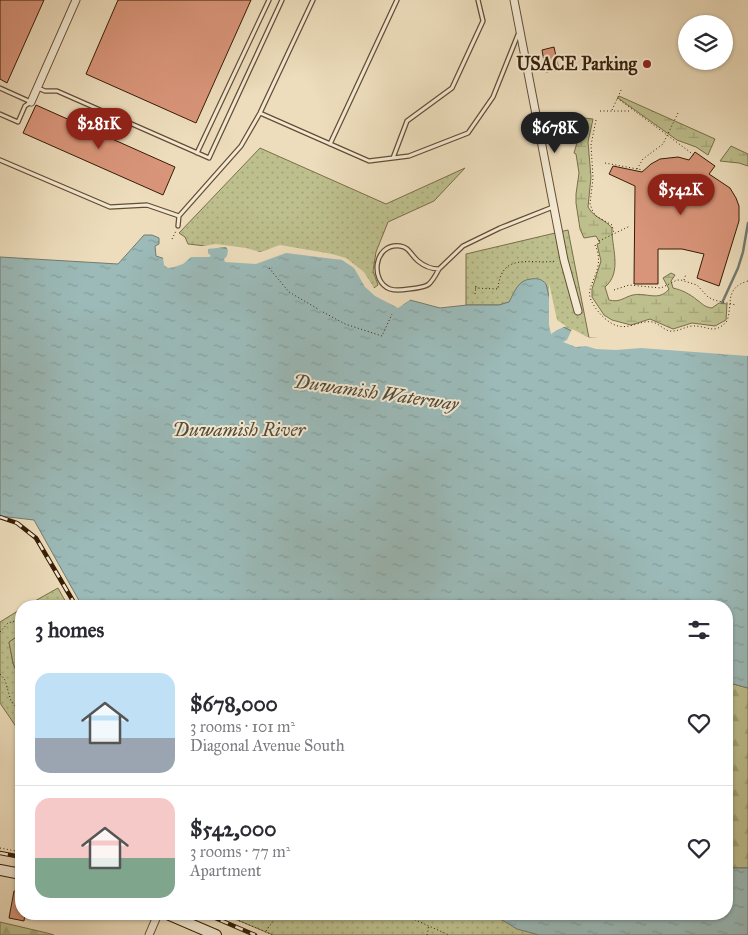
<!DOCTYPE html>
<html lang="en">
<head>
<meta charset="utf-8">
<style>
  body { margin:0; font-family:"IM FELL Great Primer",serif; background:#f2f2f3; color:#2b2b33; height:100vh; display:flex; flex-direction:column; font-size:19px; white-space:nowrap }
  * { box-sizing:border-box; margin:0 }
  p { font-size:16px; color:#7c7c81 }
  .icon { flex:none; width:28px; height:28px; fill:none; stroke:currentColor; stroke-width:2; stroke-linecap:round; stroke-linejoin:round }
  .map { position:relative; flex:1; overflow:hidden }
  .side { position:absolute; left:15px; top:600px; width:718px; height:320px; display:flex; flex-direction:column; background:#fff; border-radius:20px; box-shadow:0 1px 4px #0004 }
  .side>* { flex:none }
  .controls { position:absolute; left:678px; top:15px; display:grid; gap:10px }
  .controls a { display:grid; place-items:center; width:55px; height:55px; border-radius:50%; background:#fff; box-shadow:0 1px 4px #0004; font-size:25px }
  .price { position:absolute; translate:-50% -42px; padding:0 11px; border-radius:18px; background:#8f2418; color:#fff; font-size:16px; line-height:32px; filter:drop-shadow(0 1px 2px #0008) }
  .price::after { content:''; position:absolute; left:50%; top:30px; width:15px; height:11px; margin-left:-8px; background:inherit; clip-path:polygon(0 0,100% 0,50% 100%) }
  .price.on { background:#222; color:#fff }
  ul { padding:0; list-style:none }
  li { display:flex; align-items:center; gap:15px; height:125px; padding:0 20px }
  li+li { border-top:1px solid #e1e1e2 }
  li span { display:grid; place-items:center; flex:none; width:140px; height:100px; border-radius:15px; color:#555 }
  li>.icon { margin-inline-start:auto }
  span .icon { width:60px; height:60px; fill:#fffc; stroke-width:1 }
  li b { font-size:21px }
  h2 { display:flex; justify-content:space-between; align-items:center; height:60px; padding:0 20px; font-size:21px }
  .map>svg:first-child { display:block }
</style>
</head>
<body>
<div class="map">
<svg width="748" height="935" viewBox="0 0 748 935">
  <defs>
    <pattern id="green-dots" width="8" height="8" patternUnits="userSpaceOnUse" patternTransform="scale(1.25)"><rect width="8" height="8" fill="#bdbf8d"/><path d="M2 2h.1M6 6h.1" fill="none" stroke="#a3a478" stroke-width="1.8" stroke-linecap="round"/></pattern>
    <pattern id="forest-firs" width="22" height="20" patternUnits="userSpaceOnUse" patternTransform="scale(1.25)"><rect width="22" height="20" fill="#bdbf8d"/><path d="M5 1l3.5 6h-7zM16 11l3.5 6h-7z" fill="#a3a478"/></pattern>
    <pattern id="wetland-marsh" width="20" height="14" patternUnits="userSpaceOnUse" patternTransform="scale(1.25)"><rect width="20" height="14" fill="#bdbf8d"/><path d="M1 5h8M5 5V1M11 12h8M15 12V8" fill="none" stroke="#a3a478"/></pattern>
    <pattern id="water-ripples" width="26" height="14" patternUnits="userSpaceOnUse" patternTransform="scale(1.25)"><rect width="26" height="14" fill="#9bbab8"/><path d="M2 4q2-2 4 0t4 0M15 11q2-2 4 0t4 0" fill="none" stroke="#869f9d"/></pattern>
  </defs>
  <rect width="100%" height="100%" fill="#edddbc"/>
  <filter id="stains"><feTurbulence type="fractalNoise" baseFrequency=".004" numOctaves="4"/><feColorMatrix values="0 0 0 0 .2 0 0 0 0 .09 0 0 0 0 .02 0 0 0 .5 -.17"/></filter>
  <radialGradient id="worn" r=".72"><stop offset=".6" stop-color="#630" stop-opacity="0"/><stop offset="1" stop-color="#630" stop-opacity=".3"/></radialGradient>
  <!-- green -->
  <path fill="url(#green-dots)" stroke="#7a6e49" d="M260,148L386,204L465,168L434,201L388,222L376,252L373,271L378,285L371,290L260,252L188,244L185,237L179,233Z
    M568,230L589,338L576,332L569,331L555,321L509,302L499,305H466V254Z
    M58,588L68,606H26Z
    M21,609V634L9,642L13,663L21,683V734L0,703V622Z
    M223,914H492L539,935H273Z"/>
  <!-- forest -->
  <path fill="url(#forest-firs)" stroke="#7a6e49" d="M726,682L748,688V868H726Z
    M0,922L47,933L54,935H0Z"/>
  <!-- wetland -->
  <path fill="url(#wetland-marsh)" stroke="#7a6e49" d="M619,96L715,139L708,155L696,147L677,140L618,98Z
    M584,118L593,119L588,142L591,177L588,207C595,219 605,219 612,228C611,246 623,272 605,287L609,300C620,303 624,297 633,295C646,292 659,302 669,289L663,278L671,273L675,275L671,281L673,288C682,290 690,294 697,300C703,304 704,307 712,308L719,303L727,304L726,320L715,326L692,323L673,329L650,319L631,325L612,320L604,315L592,297V289L601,261L597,244L600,243L596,236L584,238L580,229L576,203V194L579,173L576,154L574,153Z
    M731,146L748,154V166L739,163L720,161Z
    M21,634V683L13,663L9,642Z"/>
  <!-- water -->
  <path fill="url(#water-ripples)" stroke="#737b70" d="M144,235H152L159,238V244L155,246L156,256L165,259L183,260L189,250L216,247L260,252L278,247L345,260L363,274L371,290L394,306L404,304L410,300L440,308L467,305H499L509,302C515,291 518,280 531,279C537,278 542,279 546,284L555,321C567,331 576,332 589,338L748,346V688L726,682V606H82L34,520L0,516V257L118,264Z
    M726,868H748V935H539L517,929L492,914H726Z"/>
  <!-- pier -->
  <path fill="#edddbc" d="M216,244L246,248L260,252L280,245L332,254L346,258L364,272L377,293L395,303L403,302L410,298V300L398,308L375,296L365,287L354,268L342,260L286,253L256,264L225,262L224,259L227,256L228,250L226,247L208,249V253L211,256L209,257H191L183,264L174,267L168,268L164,265L163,258L166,257L181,258L188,248Z
    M549,283L557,320L566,326L557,330L551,334L549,325Z
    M572,329L590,338L655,337L748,343V356L641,348L616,350L596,349L586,346L576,347L563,342L567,340Z"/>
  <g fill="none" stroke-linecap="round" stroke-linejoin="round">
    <!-- stream -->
    <path stroke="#737b70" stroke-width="2.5" d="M722,303L738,268L743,252L748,223"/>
  </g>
  <!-- building -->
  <path fill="#d9957a" stroke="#361d05" d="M0,0H44L7,83L0,79Z
    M118,0H251L196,123L86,74Z
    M554,47L559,70L546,72L542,50Z
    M36,105L175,167L163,195L23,133Z
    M695,152L715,166L709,174L730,188L736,198L739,206V221L719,286L697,278L704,254L682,249H658V284H634L635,186L609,174L613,166L642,172L651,164L660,159L678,157L689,160Z
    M14,891L21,892V914H25L24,921L9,918Z"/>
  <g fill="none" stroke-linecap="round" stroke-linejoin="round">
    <defs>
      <path id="service" d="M0,88L31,102L25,106L18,122L0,114
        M38,88L45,91H57L209,158L282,0
        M260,113L369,161L409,156L468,133L493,97L519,32
        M330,144L397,0
        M197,153L269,0
        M393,158L407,121L452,88L483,21L478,0
        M0,160L110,207L147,205L179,216
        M178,226L179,216L241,146L260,113L313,0
        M439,269C430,286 429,287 409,289C403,290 396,291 390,289C370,282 373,243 400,246C409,247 411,255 418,261C424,266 431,269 439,269L463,246L500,228L553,207"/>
      <path id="minor" d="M514,0L564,260L578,311
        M31,102L76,0
        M149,935L158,914"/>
      <path id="secondary" d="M0,870L21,874
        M167,914L216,935"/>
    </defs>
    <!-- service casing -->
    <use href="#service" stroke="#644d33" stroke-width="5.5"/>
    <!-- minor casing -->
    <use href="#minor" stroke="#644d33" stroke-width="9"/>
    <!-- secondary casing -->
    <use href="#secondary" stroke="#361d05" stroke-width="12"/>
    <!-- path -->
    <path stroke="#361d05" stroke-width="1" stroke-dasharray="1 2.5" stroke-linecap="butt" d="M617,98L694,155
      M612,110L622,88
      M600,111H631
      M596,120L591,145L593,178L590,204L593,212L596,216L612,225L614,234
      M605,163L643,170
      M637,169L643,159L663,144L678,113
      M172,239L176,231
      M599,241L630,226
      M595,245C607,271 584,284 591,300C596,311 607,323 618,326C630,329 641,320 652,322C658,323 663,329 669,331C678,332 684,327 692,326C707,325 714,336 727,321C733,304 724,288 748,281
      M269,268L289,292L318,309
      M684,280L686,274
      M475,288L498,289C501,251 531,265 556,261
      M614,290L629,285L661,288L677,280H681L697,285L708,297L714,300L736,305
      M475,294L476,285
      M323,312L345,324L382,336L392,314
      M38,606L53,602L59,606
      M0,632L8,623L21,619
      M0,674L5,680L11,701L21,713
      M0,848L21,852
      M223,914L273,935
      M402,914L449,935
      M266,931L278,914
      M427,935L429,926"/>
    <!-- service -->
    <use href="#service" stroke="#f3e9d3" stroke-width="3"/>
    <!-- minor -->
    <use href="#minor" stroke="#f3e9d3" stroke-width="7"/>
    <!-- secondary -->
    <use href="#secondary" stroke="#f3e9d3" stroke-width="10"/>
    <defs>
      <path id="rail" d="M0,517L17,523L36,538L76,606
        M0,853L21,857
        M206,914L255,935"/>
    </defs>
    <!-- rail casing -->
    <use href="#rail" stroke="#361d05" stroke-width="4.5"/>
    <!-- rail -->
    <use href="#rail" stroke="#f3e9d3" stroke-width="2.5" stroke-dasharray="8" stroke-linecap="butt"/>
  </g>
  <!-- markers -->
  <circle fill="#8f2418" stroke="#f3e9d3" stroke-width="2" cx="647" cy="64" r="5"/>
  <g text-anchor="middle" stroke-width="4" stroke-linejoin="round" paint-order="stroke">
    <!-- poi labels -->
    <g font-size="18" font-weight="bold" fill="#361d05" stroke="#f3e9d3" text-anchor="end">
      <text x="637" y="70">USACE Parking</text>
    </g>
    <!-- water labels -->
    <g font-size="19" font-style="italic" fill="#544c3b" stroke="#f3e9d3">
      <text transform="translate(376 392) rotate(8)" y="7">Duwamish Waterway</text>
      <text x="239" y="436">Duwamish River</text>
    </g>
  </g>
  <rect width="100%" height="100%" filter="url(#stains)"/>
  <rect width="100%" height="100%" fill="url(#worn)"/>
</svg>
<div class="controls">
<a><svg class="icon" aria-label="layers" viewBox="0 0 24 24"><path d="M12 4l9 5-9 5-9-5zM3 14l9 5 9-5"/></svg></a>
</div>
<b class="price" style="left:99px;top:150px">$281K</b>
<b class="price on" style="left:555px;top:154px">$678K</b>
<b class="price" style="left:681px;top:216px">$542K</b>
<section class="side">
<h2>3 homes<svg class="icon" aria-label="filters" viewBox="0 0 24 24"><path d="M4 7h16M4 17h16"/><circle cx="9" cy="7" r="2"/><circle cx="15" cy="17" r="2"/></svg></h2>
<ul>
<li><span style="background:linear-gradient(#bfe0f5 65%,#9aa5b1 0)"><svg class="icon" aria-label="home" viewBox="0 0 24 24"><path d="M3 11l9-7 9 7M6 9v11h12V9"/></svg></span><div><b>$678,000</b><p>3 rooms · 101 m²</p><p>Diagonal Avenue South</p></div><svg class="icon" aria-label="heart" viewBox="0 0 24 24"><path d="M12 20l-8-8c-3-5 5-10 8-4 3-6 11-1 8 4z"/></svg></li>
<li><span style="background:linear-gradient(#f6c9c9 60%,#7fa58c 0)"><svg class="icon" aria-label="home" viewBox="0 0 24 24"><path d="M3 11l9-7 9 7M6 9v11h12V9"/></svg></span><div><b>$542,000</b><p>3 rooms · 77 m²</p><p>Apartment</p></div><svg class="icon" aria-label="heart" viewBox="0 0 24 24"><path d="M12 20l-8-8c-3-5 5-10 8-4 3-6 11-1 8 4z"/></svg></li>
</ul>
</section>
</div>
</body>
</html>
